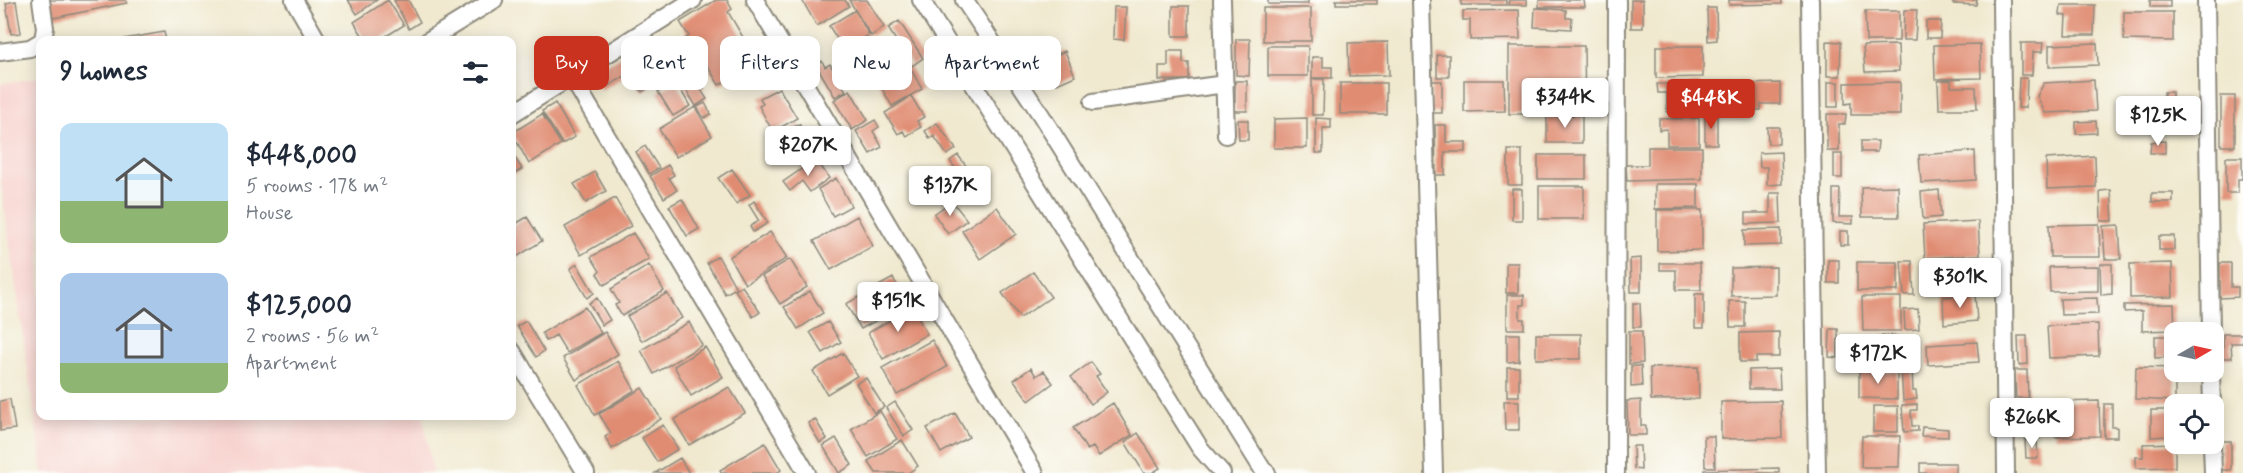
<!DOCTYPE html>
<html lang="en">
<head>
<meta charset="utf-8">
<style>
  body { margin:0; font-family:Mynerve,sans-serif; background:#f6f6f7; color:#1f2937; height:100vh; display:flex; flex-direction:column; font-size:22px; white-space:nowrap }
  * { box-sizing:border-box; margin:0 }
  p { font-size:20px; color:#747a83 }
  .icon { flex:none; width:33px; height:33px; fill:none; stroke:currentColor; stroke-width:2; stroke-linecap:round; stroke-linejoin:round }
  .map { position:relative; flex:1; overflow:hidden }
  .sheet { position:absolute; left:36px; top:36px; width:480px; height:384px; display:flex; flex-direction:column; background:#fff; border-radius:12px; box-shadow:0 3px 15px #0003 }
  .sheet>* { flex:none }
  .guide { position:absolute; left:534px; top:36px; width:570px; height:54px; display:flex; gap:12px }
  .needle { width:39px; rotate:81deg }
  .fabs { position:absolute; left:2164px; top:322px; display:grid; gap:12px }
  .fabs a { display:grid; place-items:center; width:60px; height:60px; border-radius:12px; background:#fff; box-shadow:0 3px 15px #0003; font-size:30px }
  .price { position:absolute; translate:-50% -51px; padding:0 14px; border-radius:6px; background:#fff; color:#222; font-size:20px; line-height:39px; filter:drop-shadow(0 2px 3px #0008) }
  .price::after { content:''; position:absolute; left:50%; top:36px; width:18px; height:14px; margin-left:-9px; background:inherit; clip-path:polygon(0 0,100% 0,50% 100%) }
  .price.selected { background:#c8321e; color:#fff }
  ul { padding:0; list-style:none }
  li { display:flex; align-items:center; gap:18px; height:150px; padding:0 24px }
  li span { display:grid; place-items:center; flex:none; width:168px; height:120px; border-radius:12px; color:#555 }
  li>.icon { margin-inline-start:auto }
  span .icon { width:72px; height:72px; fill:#fffc; stroke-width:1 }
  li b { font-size:26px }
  h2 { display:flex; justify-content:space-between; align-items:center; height:72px; padding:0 24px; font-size:26px }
  .chip { padding:0 21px; border-radius:12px; background:#fff; box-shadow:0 3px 15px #0003; font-size:21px; line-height:54px }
  .chip.selected { background:#c8321e; color:#fff }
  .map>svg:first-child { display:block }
</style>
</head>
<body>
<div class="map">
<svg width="2243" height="473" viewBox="0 0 2243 473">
  <rect width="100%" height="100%" fill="#fdfcf7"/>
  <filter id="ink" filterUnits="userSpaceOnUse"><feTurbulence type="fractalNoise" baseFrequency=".0167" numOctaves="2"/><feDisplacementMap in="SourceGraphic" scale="12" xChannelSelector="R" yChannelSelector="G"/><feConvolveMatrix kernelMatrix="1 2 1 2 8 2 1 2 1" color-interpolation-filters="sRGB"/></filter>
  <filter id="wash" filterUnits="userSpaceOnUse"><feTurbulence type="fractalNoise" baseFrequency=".008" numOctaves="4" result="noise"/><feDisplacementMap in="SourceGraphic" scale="24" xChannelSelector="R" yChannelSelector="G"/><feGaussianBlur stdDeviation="1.35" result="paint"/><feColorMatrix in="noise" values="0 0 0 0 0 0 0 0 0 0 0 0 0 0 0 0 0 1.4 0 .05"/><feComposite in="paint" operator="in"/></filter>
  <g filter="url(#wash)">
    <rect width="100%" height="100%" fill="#f0e9cf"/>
    <!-- built -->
    <path fill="#f7d0cc" d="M40,77V416H423L433,473H43L0,177V84Z"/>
    <g id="blocks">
      <!-- building -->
      <path fill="#e08c72" d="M49,0H126L127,3L53,18Z
        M348,0H377L357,14Z
        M388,0L404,25L380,40H365L354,22Z
        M394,0H408L420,22L409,29Z
        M716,0H727L732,9L728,12L747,44L737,50L748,68L719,85L701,55L690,61L679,43L689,36L680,22Z
        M802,0H845L849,6L817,26Z
        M849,0H867L884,27L871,36Z
        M1268,0H1308V4H1268Z
        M1336,0H1377V4H1336Z
        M1461,0H1506V5H1461Z
        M1509,0H1527V5H1508Z
        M1539,0H1584L1585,7H1539Z
        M1631,0H1643V28H1631Z
        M1729,0H1782V4L1729,5Z
        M1953,0H1977L1976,5L1953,4Z
        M2150,0H2170V7H2150Z
        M16,1L21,33L11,34L6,3Z
        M2061,5H2095L2094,35H2065L2066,16L2060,15Z
        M1173,6H1189V36H1173Z
        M1114,7H1126L1124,40L1113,39Z
        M1263,8H1311V41H1263Z
        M1535,8L1566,10V18H1572L1571,29L1534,27Z
        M1707,8H1716L1717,40L1708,41Z
        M855,10L869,35L844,50L829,26Z
        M1519,10L1520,39L1470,40V20H1463V11Z
        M1904,10H1917L1915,40H1903Z
        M1865,11H1899V41H1866Z
        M2124,12H2173V41L2124,40Z
        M899,21L923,58L912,66L888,28Z
        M1926,21H1941L1940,38H1926Z
        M164,32L166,40H124V39Z
        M654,37L664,54L601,90L592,73Z
        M1236,39H1250L1249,76L1236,75Z
        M1827,41L1841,42L1840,76H1827Z
        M1388,42L1389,75L1349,76L1348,43Z
        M2021,43H2043L2042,52H2033L2032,75H2021Z
        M2097,43L2098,65L2049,67V45Z
        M1980,44L1981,78L1935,79L1934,45Z
        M1898,45L1899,71L1865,72L1863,46Z
        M1268,46H1308V76H1268Z
        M1509,46H1584L1585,114H1509Z
        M1656,46H1703V77L1656,78Z
        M1065,51L1075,76L1057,84L1047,59Z
        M1168,51H1183V63H1189V80H1159V66H1168Z
        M1437,55H1449V77H1437Z
        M1312,57H1323V67H1332V78H1312Z
        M686,61L704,88L701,90L707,99L696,106L673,69Z
        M822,61L825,67L830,64L846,91L835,97L816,65Z
        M909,66L922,89L892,106L877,80L893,70L896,74Z
        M641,73L650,87L642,92L633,78Z
        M2019,78H2027L2026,108H2018Z
        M1312,79H1324L1323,115H1312Z
        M1464,80H1504L1505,111L1464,112Z
        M1951,80V87H1976L1977,109H1939L1938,81Z
        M2094,80L2096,111L2045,113L2037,96L2044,83Z
        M1235,81H1247V111H1235Z
        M1431,81H1442V113H1431Z
        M676,82L690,106L673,116L658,92Z
        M1828,82H1838V107H1828Z
        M1900,82V115H1851V103L1845,104V83Z
        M1340,83H1386V114H1340Z
        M1780,83V104H1761V110H1744L1743,84Z
        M1657,84H1700L1701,111L1667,112V93H1658Z
        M779,88L797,118L773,132L759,106L763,104L760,98Z
        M850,90L868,120L852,130L834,100Z
        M2164,92H2172V115H2164Z
        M911,96L924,117L917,121L921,127L907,136L903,131L898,134L885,113Z
        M2221,96H2235V146H2221Z
        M555,103L575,137L562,144L542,111Z
        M705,103L711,114L704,118L697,107Z
        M695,107L712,136L676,157L659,129Z
        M542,114L561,144L529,164L512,133Z
        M1827,114H1846L1845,124H1839V151H1827Z
        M1582,115V143H1547V116Z
        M1705,115H1717V144H1705Z
        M1307,118V148H1274V119Z
        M1316,118L1331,119V128H1323V153H1316Z
        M1699,118V145H1667V129L1659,130V119Z
        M875,120L879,127L873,131L882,147L870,154L856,131Z
        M1238,120H1248V140H1239Z
        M2096,121L2097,133L2076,134V122Z
        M937,123L956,149L947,155L934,136L930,139L925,131Z
        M799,124L817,153L803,162L785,134Z
        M1435,125H1446V142H1466V152H1445V175H1436Z
        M1767,127H1779V144H1768Z
        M1861,141H1878L1877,152H1861Z
        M2165,141V153H2150L2151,142Z
        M645,146L659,168L649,174L636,152Z
        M1648,147H1702V179L1627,181L1626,165H1648Z
        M1508,150H1522V185H1508Z
        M1975,151L1976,180L1921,183L1919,155Z
        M1781,152L1782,184L1767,185V167H1760L1759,153Z
        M512,153L522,169L512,175Z
        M1834,154H1842V178H1834Z
        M958,155L977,181L969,187L950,161Z
        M1538,155H1586V179H1538Z
        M2095,156L2096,187L2047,189L2046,159Z
        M2226,157H2242V179H2238V193H2226Z
        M816,159L829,178L810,192L802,181L790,191L783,182Z
        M668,165L674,175L669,178L677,190L664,198L650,176Z
        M732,169L750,195L736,204L718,178Z
        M595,172L606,191L586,203L574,184Z
        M836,178L851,206L833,216L818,189Z
        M1655,184H1698V208L1655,209Z
        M1539,186H1584V219H1539Z
        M1898,186L1899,217H1862L1861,187Z
        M1512,189H1522V220H1512Z
        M1833,189H1840L1839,217H1853V224L1833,223Z
        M1939,190L1941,217L1923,219L1921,192Z
        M2111,190L2113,221H2101L2100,191Z
        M1770,193H1780L1781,223L1746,224V213H1770Z
        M2152,193H2173V202H2152Z
        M615,198L631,226L581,255L565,227Z
        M682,199L699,229L687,236L669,206Z
        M754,201L768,223L753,232L750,226L759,221L749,205Z
        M952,201L967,220L948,234L934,214Z
        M997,207L1016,234L980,259L962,231Z
        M1657,210H1702V250L1657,251Z
        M857,216L873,246L831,270L814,241Z
        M527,217L542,241L512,260V226Z
        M1978,221L1980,255L1925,258L1923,224Z
        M2099,224L2100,257H2050L2049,225Z
        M2119,225L2121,259H2105L2103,226Z
        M1781,229V245L1744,246V230Z
        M1840,231H1848V245H1840Z
        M770,232L787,258L745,284L729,257Z
        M633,233L649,259L604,285L597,273L600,271L591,257Z
        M2159,236H2174V250H2159Z
        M718,256L736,288L725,294L707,263Z
        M1641,258V292H1631L1630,259Z
        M790,259L807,287L780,304L762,276Z
        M1828,260H1839V283H1828Z
        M1901,261H1912L1914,295H1904Z
        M1857,262H1898V291H1857Z
        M1976,262L1978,283L1936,286L1935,265Z
        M1506,263H1518V293H1506Z
        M1660,263H1700L1701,290H1676V270H1660Z
        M2172,263L2173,297L2130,298V264Z
        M2220,263H2231V287H2238V297L2220,298Z
        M577,264L594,293L587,298L570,269Z
        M2100,264H2112V294L2101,295Z
        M649,265L664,291L622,316L615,305L619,303L611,289Z
        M2098,266V291L2050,292L2049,267Z
        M1776,267V295L1731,296V268Z
        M1033,272L1051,297L1020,318L1002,293Z
        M893,278L901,292L887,300L893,311L861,329L846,304Z
        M742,286L760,312L753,317L735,290Z
        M810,291L823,313L798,329L784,307Z
        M667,293L682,318L642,341L627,316Z
        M1695,294H1704V328H1695Z
        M1507,295H1524V305H1520V319H1524V329H1507Z
        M1975,295L1977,321L1944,324L1943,297Z
        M1862,297H1901V331H1863Z
        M597,298L610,320L602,325L589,303Z
        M2097,298L2098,314L2061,315L2060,299Z
        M1729,301H1745V327H1730Z
        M1633,303H1640L1641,327H1633Z
        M2174,304L2175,330L2142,331V311L2124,312V305Z
        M585,307L601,333L567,353L556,335L546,341L542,333Z
        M912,307L927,334L883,359L868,333Z
        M1918,309L1919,329L1905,330L1904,310Z
        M526,321L544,351L536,357L517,326Z
        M689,322L702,345L654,374L641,350Z
        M828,322L841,342L823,353L810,332Z
        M2098,324L2099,356L2049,358L2047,326Z
        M1830,329H1838V358L1829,357Z
        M1629,331H1642L1643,363L1629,364Z
        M605,332L618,354L576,380L563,358Z
        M1779,332V357H1756V362H1740V333Z
        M1507,334H1519V361L1507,362Z
        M1536,334H1581V359H1536Z
        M2223,334H2243V343H2231L2232,358H2223Z
        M1882,335L1898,336V363L1882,362Z
        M2018,336H2027L2028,364L2019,365Z
        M2155,336H2174L2175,357L2155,358Z
        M932,340L947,367L897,395L882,368Z
        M1977,342L1979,362L1928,365L1927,345Z
        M705,347L723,377L691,396L674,366Z
        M843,353L857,376L827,394L813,371Z
        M618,361L635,390L595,415L578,385Z
        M1091,362L1100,374L1096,376L1107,392L1091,404L1071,377Z
        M1631,366H1641L1642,386L1631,387Z
        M1912,366L1913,391H1916L1917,399L1903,401L1901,367Z
        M1507,367H1519V396H1507Z
        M1698,367L1699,399L1651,400L1650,368Z
        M2136,367L2175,368V401L2135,399Z
        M1031,368L1036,376L1044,371L1053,383L1029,401L1014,380Z
        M1779,369L1780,389H1749V370Z
        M2015,370H2027L2028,398H2016Z
        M1859,371H1897V399L1859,398Z
        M866,378L884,407L874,413L856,383Z
        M729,387L745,413L689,445L674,420Z
        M642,388L661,419L612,449L605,437L611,433L599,414Z
        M10,399L15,429L0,431V401Z
        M1641,400V426H1646V435H1628L1627,401Z
        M1504,401H1519V430H1505Z
        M1781,401L1782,438L1721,439V402Z
        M2099,401L2100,436L2055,437L2054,402Z
        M895,402L913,430L904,436L886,408Z
        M1113,403L1132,435L1099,456L1093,447L1087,450L1073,428Z
        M1917,404V410H1911L1912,426H1918V431L1904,432L1902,405Z
        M2104,404H2112V427H2117V437H2104Z
        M1873,406H1898V432H1873Z
        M2151,410H2171V436L2151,437Z
        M880,411L897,439L868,457L851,429Z
        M955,413L969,437L941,453L927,428Z
        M815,419L827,439L820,443L808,423Z
        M663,425L678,449L657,462L642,438Z
        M1922,427L1948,429V437L1921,436Z
        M1138,433L1160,468L1152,473H1144L1125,442Z
        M1704,436H1714L1715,467H1705Z
        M1862,436H1900L1899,467H1861Z
        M836,438L852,465L839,473L823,446Z
        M902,440L918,466L908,473H876L868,461Z
        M2025,440H2037L2038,458H2026Z
        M2221,441H2231V470H2221Z
        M765,443L781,470L777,473H721L720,470Z
        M2175,443V467L2136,468V457H2143V444Z
        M1633,446H1640L1641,470L1634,469Z
        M680,458L689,473H655Z
        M1920,463H1956V473H1920Z
        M1779,468V473H1704V470Z"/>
    </g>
  </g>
  <g filter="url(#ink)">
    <use href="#blocks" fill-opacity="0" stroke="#8e8a7d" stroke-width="1.5"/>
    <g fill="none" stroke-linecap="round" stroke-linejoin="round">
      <defs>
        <path id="minor" d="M41,0L45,28L43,40
          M294,0L317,40
          M755,0L1035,473
          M921,0L1200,448L1222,473
          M964,0L1041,115L1263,470L1267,473
          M1222,0L1226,135
          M1421,0L1434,473
          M1810,0L1817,473
          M2001,0L2006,473
          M2206,0L2211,333
          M429,40L494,0
          M0,52L30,48L40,42
          M571,76L807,473
          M1093,102L1225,84
          M512,114L693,0
          M512,351L586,473
          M2211,372L2212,405
          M2212,444L2213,473
          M1616,473L1617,0"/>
      </defs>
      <!-- minor casing -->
      <use href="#minor" stroke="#8e8a7d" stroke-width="20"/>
      <!-- minor -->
      <use href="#minor" stroke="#fff" stroke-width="16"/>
    </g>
  </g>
</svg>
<div class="fabs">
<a><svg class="needle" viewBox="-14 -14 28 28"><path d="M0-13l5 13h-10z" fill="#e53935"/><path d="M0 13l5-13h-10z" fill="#747a83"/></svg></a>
<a><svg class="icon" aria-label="locate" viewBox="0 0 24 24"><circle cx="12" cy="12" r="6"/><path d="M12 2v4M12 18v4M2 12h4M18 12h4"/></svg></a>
</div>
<b class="price" style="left:1565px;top:129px">$344K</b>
<b class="price selected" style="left:1711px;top:130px">$448K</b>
<b class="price" style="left:2158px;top:147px">$125K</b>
<b class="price" style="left:808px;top:177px">$207K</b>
<b class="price" style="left:950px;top:217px">$137K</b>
<b class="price" style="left:1960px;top:309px">$301K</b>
<b class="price" style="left:898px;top:333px">$151K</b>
<b class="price" style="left:1878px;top:385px">$172K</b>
<b class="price" style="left:2032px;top:449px">$266K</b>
<div class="guide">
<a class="chip selected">Buy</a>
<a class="chip">Rent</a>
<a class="chip">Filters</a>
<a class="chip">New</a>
<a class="chip">Apartment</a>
</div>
<section class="sheet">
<h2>9 homes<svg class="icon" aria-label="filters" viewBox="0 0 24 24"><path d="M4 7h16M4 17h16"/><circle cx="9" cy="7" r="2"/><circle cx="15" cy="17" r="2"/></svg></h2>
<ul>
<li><span style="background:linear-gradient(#bfe0f5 65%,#8fb573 0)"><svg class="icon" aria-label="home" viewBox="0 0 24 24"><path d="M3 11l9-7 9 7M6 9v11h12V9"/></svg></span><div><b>$448,000</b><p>5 rooms · 178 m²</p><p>House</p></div></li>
<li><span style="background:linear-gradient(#a9c7e8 75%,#8fb573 0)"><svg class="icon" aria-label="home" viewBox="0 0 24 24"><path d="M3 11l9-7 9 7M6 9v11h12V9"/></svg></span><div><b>$125,000</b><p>2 rooms · 56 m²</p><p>Apartment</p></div></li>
</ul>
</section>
</div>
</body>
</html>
